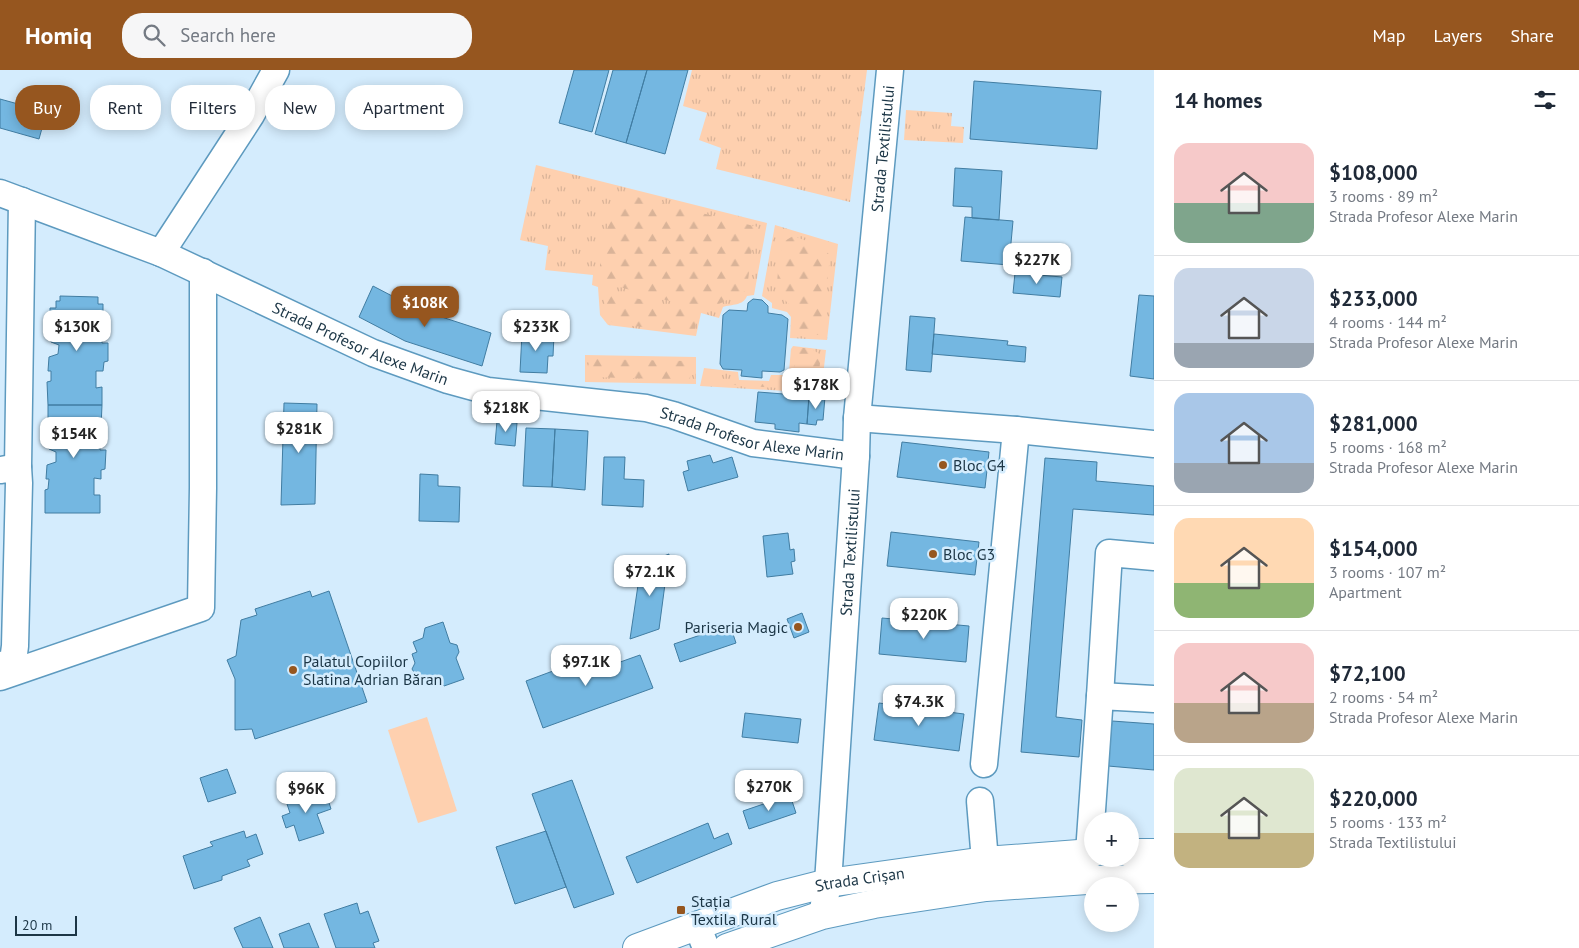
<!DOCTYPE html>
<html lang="en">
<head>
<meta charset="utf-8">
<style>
  body { margin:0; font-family:"PT Sans",sans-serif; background:#f6f6f7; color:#1f2937; height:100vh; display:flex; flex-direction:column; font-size:19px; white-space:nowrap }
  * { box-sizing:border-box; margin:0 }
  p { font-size:16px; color:#747a83 }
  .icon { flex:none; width:28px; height:28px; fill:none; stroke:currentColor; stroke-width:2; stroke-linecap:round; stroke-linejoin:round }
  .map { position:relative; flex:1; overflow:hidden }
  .side { display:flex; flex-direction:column; background:#fff; width:425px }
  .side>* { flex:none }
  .banner { position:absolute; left:15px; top:15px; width:475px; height:45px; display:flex; gap:10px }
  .tools { position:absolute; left:1084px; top:742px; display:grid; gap:10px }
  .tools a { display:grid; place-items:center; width:55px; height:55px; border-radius:50%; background:#fff; box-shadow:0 2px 12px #0003; font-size:25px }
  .scale { position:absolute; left:15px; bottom:12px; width:62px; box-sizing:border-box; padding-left:5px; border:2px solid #1c3646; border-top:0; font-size:14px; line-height:18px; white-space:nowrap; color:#1c3646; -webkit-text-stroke:4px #d4ecfd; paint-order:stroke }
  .price { position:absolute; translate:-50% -42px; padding:0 11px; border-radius:10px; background:#fff; color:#222; font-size:16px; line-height:32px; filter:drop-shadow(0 1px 2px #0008) }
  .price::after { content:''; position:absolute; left:50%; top:30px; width:15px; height:11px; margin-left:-8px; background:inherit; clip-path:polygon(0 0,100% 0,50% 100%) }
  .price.on { background:#96561f; color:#fff }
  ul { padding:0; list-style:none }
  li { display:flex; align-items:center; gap:15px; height:125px; padding:0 20px }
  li+li { border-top:1px solid #e0e1e3 }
  li span { display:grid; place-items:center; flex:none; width:140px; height:100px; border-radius:15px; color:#555 }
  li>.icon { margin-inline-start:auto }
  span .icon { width:60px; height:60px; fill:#fffc; stroke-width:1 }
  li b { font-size:21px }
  h2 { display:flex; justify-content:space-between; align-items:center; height:60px; padding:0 20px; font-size:21px }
  .pill { padding:0 18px; border-radius:20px; background:#fff; box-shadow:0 2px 12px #0003; font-size:18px; line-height:45px }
  .pill.on { background:#96561f; color:#fff }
  header { display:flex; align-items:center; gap:30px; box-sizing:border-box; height:70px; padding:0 25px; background:#96561f; color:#fff }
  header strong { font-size:24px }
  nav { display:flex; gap:28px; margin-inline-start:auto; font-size:18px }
  .search { width:350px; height:45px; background:#f6f6f7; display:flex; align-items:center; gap:12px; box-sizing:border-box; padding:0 18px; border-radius:20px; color:#747a83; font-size:19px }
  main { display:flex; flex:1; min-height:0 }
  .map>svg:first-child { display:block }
</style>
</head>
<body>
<header>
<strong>Homiq</strong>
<div class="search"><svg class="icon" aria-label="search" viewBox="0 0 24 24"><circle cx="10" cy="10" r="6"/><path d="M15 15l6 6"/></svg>Search here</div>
<nav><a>Map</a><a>Layers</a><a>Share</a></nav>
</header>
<main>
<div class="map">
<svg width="1154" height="878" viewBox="0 0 1154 878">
  <defs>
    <pattern id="grass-tufts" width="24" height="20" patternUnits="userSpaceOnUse" patternTransform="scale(1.25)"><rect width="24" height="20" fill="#fed0af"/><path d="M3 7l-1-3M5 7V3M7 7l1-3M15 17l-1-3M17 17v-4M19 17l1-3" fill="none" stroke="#d9b398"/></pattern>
    <pattern id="forest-firs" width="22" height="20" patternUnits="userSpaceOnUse" patternTransform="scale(1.25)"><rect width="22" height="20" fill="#fed0af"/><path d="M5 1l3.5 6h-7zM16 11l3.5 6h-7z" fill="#d9b398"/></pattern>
  </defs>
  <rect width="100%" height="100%" fill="#d4ecfd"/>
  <!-- grass -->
  <path fill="url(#grass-tufts)" d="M692,0H867L850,132L716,99L721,78L699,70L707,43L683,36Z
    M906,40L952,43L951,56L964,57L963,73L904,70Z
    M536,95L767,153L754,225L747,226C743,236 732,234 723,237L719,248L701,243L696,266L608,255L600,245L598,217L592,215L593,205L545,200L548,176L520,170Z
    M775,155L838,174L827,270L790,268L791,247L787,242L772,238V233L762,226Z
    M793,276L826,280L821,323L700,316L704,298L738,302L739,310L769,311L771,305H784L789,301L791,279Z
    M585,285L696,287V314L585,312Z"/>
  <!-- forest -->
  <path fill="url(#forest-firs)" d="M621,123L758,157L751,184L747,220L711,238L698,239L609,214L600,208V177Z
    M793,166L818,175L830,185L822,265L800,264C796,242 793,236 776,222L778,202L783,172Z
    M603,221L698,242L695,259L691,262L614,254L607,246Z
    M796,278H810L821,285L817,318L811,320L720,314L714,310L769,314L782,313L795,303L793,286Z
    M591,289L688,291L692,293L690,309L685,310L592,307L588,296Z"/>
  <!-- pitch -->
  <path fill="#fed0af" d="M427,647L457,741L418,753L388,660Z"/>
  <!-- building -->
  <path fill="#74b7e1" stroke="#417da2" d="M574,0H609L592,62L559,53Z
    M613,0H647L626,73L595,64Z
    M647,0H688L665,84L626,73Z
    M974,11L1101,21L1097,79L970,69Z
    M32,28L49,33L39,69L0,58V29L29,37Z
    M955,98L1002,101L999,150L972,148V137L953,136Z
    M965,147L1013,151L1009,195L961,191Z
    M1015,203L1062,207L1060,227L1013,223Z
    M373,216L417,239L491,263L482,296L405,271L359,247Z
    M1139,225L1154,226V309L1130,306Z
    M60,226L98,227V234H103V250L98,249V266H102V273H108V291L104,292L103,301H96V318L102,317V335H48L47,312L51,311V301H48L49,287L58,284L59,275L51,272V262H54L55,249H50V238H56V231H60Z
    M753,229L762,230L768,236V243L782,245L788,249L784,300L780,302L762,301V308L741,306L742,300L723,299L720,294L723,245L729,240L747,241L748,233Z
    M910,246L935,248L931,302L906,300Z
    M522,263L554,265L553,286H548L547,303L520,302Z
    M934,264L1008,271L1007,275L1026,277L1025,292L932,284Z
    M758,322L809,326L807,354L799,353V362L775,359V354L755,352Z
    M809,326L825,327L823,350H817L816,355L807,354Z
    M284,333L317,334L315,434L281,435Z
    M48,335H102L101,357H96V373H100V380H106L105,399L101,400V409L94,408V425H100V443H45V420L48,419L49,409H46L47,395L56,392V382L49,379V370H52L53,356H48Z
    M497,351L517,353L515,376L495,374Z
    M526,358L555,359L552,417L523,416Z
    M555,359L588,361L585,420L552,417Z
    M902,372L989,382L985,418L897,407Z
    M710,385L713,393L732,387L738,407L688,421L683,402L689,400L687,391Z
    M604,387H625L624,409L644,410L643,437L602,435Z
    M1045,388L1097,392L1096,411L1154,416V445L1073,439L1056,647L1082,650L1079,687L1021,682Z
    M420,404L438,405V416L460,417L459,452L419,451Z
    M891,462L979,472L975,505L887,496Z
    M788,463L790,480L794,479L795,491L791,492L793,504L767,507L763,466Z
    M669,484L659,559L630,569L641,495Z
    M310,521L312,527L329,521L367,632L255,669L252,659L235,660V609L227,590L236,586L241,550L257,545L255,539Z
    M802,543L809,562L794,568L787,549Z
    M882,548L969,556L966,592L879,584Z
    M443,552L450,573L457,575L459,582L456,588L464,609L444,616L440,612L431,616L420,612L412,599L415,593L412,584L417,582L413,572L423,568L425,558Z
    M730,555L736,573L680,592L674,574Z
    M604,582L609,596L640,585L653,618L543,658L526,611Z
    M879,633L964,644L959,681L874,670Z
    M745,643L801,649L798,673L742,667Z
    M1112,651L1154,654V700L1108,696Z
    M227,699L236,723L208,732L200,708Z
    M572,710L614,824L574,838L532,724Z
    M325,720L331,739L317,744L324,763L299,771L294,755L286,758L282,746L290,743L285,728L301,723L303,727Z
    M790,725L796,743L749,759L743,741Z
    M708,753L714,769L728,763L732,774L637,813L626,787Z
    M244,761L246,768L256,764L263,784L247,790L250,796L222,806V810L194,819L183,786L213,776L210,772Z
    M546,761L566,817L515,834L496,777Z
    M357,833L360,844L368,841L379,871L373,873L375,878H336L324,844Z
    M260,847L273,878H243L234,858Z
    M309,853L319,878H284L279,864Z"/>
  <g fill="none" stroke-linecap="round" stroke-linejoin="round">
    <defs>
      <g id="minor">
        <path id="s1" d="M0,123L161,183L373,283L448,310L488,321L646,338L673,345L753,373L856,386"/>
        <path d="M161,183L251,45L276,0"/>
        <path d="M857,348L1016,360L1154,374"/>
        <path d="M18,397L22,131"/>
        <path d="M0,596L13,591L15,576L19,413L18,397L1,400"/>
        <path d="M0,607L201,538L203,418V202"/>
        <path d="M1100,626L1109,483L1154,487"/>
        <path d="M984,694L1016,360"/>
        <path d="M980,731L985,791"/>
        <path d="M1089,783L1100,626L1154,629"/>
        <path id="s2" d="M822,845L828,813L856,386L857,348L890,0"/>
        <path d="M697,855L706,878"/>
      </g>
      <g id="major">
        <path d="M1130,783H1154"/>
        <path id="s3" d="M637,878L777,826L828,813L985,791L1092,783"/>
        <path d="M727,878L822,845L874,834L986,817L1087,810L1154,809"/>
      </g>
    </defs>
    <!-- minor casing -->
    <use href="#minor" stroke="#5d9abf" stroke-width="29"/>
    <!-- major casing -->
    <use href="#major" stroke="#5d9abf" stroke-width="30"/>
    <!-- minor -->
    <use href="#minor" stroke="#fff" stroke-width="26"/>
    <!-- major -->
    <use href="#major" stroke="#fff" stroke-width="28"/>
  </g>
  <!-- markers -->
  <g fill="#96561f" stroke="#d4ecfd" stroke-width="2">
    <circle cx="943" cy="395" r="5"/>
    <circle cx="933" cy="484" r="5"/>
    <circle cx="798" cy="557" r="5"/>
    <circle cx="293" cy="600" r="5"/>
    <rect x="676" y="835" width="10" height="10" rx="2.5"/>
  </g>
  <g text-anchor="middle" stroke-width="5" stroke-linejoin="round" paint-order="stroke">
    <!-- street labels -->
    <g font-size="16" fill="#1c3646" stroke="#d4ecfd">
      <text dy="6" stroke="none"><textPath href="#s2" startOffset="769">Strada Textilistului</textPath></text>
      <text dy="6" stroke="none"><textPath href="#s1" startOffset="391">Strada Profesor Alexe Marin</textPath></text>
      <text dy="6" stroke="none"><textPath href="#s1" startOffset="796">Strada Profesor Alexe Marin</textPath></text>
      <text dy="6" stroke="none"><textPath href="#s2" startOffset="364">Strada Textilistului</textPath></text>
      <text dy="6" stroke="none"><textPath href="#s3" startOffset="234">Strada Crișan</textPath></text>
    </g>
    <!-- poi labels -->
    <g font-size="16" fill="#1c3646" stroke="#d4ecfd" text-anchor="start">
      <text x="953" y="401">Bloc G4</text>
      <text x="943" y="490">Bloc G3</text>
      <text x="788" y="563" text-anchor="end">Pariseria Magic</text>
      <text x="303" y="597">Palatul Copiilor<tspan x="303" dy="18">Slatina Adrian Băran</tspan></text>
      <text x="691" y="837">Stația<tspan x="691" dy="18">Textila Rural</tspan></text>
    </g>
  </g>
</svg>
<div class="tools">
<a>+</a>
<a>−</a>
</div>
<div class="scale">20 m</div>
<b class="price" style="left:1037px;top:215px">$227K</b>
<b class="price on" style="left:425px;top:258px">$108K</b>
<b class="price" style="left:77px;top:282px">$130K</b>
<b class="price" style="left:536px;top:282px">$233K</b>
<b class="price" style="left:816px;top:340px">$178K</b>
<b class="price" style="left:506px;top:363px">$218K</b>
<b class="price" style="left:299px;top:384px">$281K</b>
<b class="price" style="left:74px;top:389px">$154K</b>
<b class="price" style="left:650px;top:527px">$72.1K</b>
<b class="price" style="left:924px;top:570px">$220K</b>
<b class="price" style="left:586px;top:617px">$97.1K</b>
<b class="price" style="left:919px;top:657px">$74.3K</b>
<b class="price" style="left:769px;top:742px">$270K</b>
<b class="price" style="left:306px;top:744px">$96K</b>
<div class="banner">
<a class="pill on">Buy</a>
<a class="pill">Rent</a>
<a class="pill">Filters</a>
<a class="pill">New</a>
<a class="pill">Apartment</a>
</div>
</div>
<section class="side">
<h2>14 homes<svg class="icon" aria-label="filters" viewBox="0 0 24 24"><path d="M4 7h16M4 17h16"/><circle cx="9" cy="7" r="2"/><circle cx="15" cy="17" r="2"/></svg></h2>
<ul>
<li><span style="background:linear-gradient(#f6c9c9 60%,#7fa58c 0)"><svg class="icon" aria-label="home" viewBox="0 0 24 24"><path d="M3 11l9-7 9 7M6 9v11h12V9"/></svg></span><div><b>$108,000</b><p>3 rooms · 89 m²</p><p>Strada Profesor Alexe Marin</p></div></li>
<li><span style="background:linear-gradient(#c9d6e8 75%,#9aa5b1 0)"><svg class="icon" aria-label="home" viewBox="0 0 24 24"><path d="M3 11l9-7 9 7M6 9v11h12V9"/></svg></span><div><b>$233,000</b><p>4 rooms · 144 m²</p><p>Strada Profesor Alexe Marin</p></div></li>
<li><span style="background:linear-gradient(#a9c7e8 70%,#9aa5b1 0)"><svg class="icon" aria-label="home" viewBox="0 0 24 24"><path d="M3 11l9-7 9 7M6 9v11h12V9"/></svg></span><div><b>$281,000</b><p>5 rooms · 168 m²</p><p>Strada Profesor Alexe Marin</p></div></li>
<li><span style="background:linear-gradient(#ffd9b3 65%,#8fb573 0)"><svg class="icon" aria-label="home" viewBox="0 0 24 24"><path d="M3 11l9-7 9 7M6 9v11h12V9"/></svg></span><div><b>$154,000</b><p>3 rooms · 107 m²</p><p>Apartment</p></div></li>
<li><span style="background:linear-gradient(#f6c9c9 60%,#b9a48a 0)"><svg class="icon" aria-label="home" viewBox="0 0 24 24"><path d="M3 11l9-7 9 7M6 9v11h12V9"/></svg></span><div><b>$72,100</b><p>2 rooms · 54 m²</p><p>Strada Profesor Alexe Marin</p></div></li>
<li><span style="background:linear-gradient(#dfe7d0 65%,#c2b280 0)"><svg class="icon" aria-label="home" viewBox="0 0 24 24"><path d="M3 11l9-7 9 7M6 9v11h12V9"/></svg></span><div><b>$220,000</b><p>5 rooms · 133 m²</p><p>Strada Textilistului</p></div></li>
</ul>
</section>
</main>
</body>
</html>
